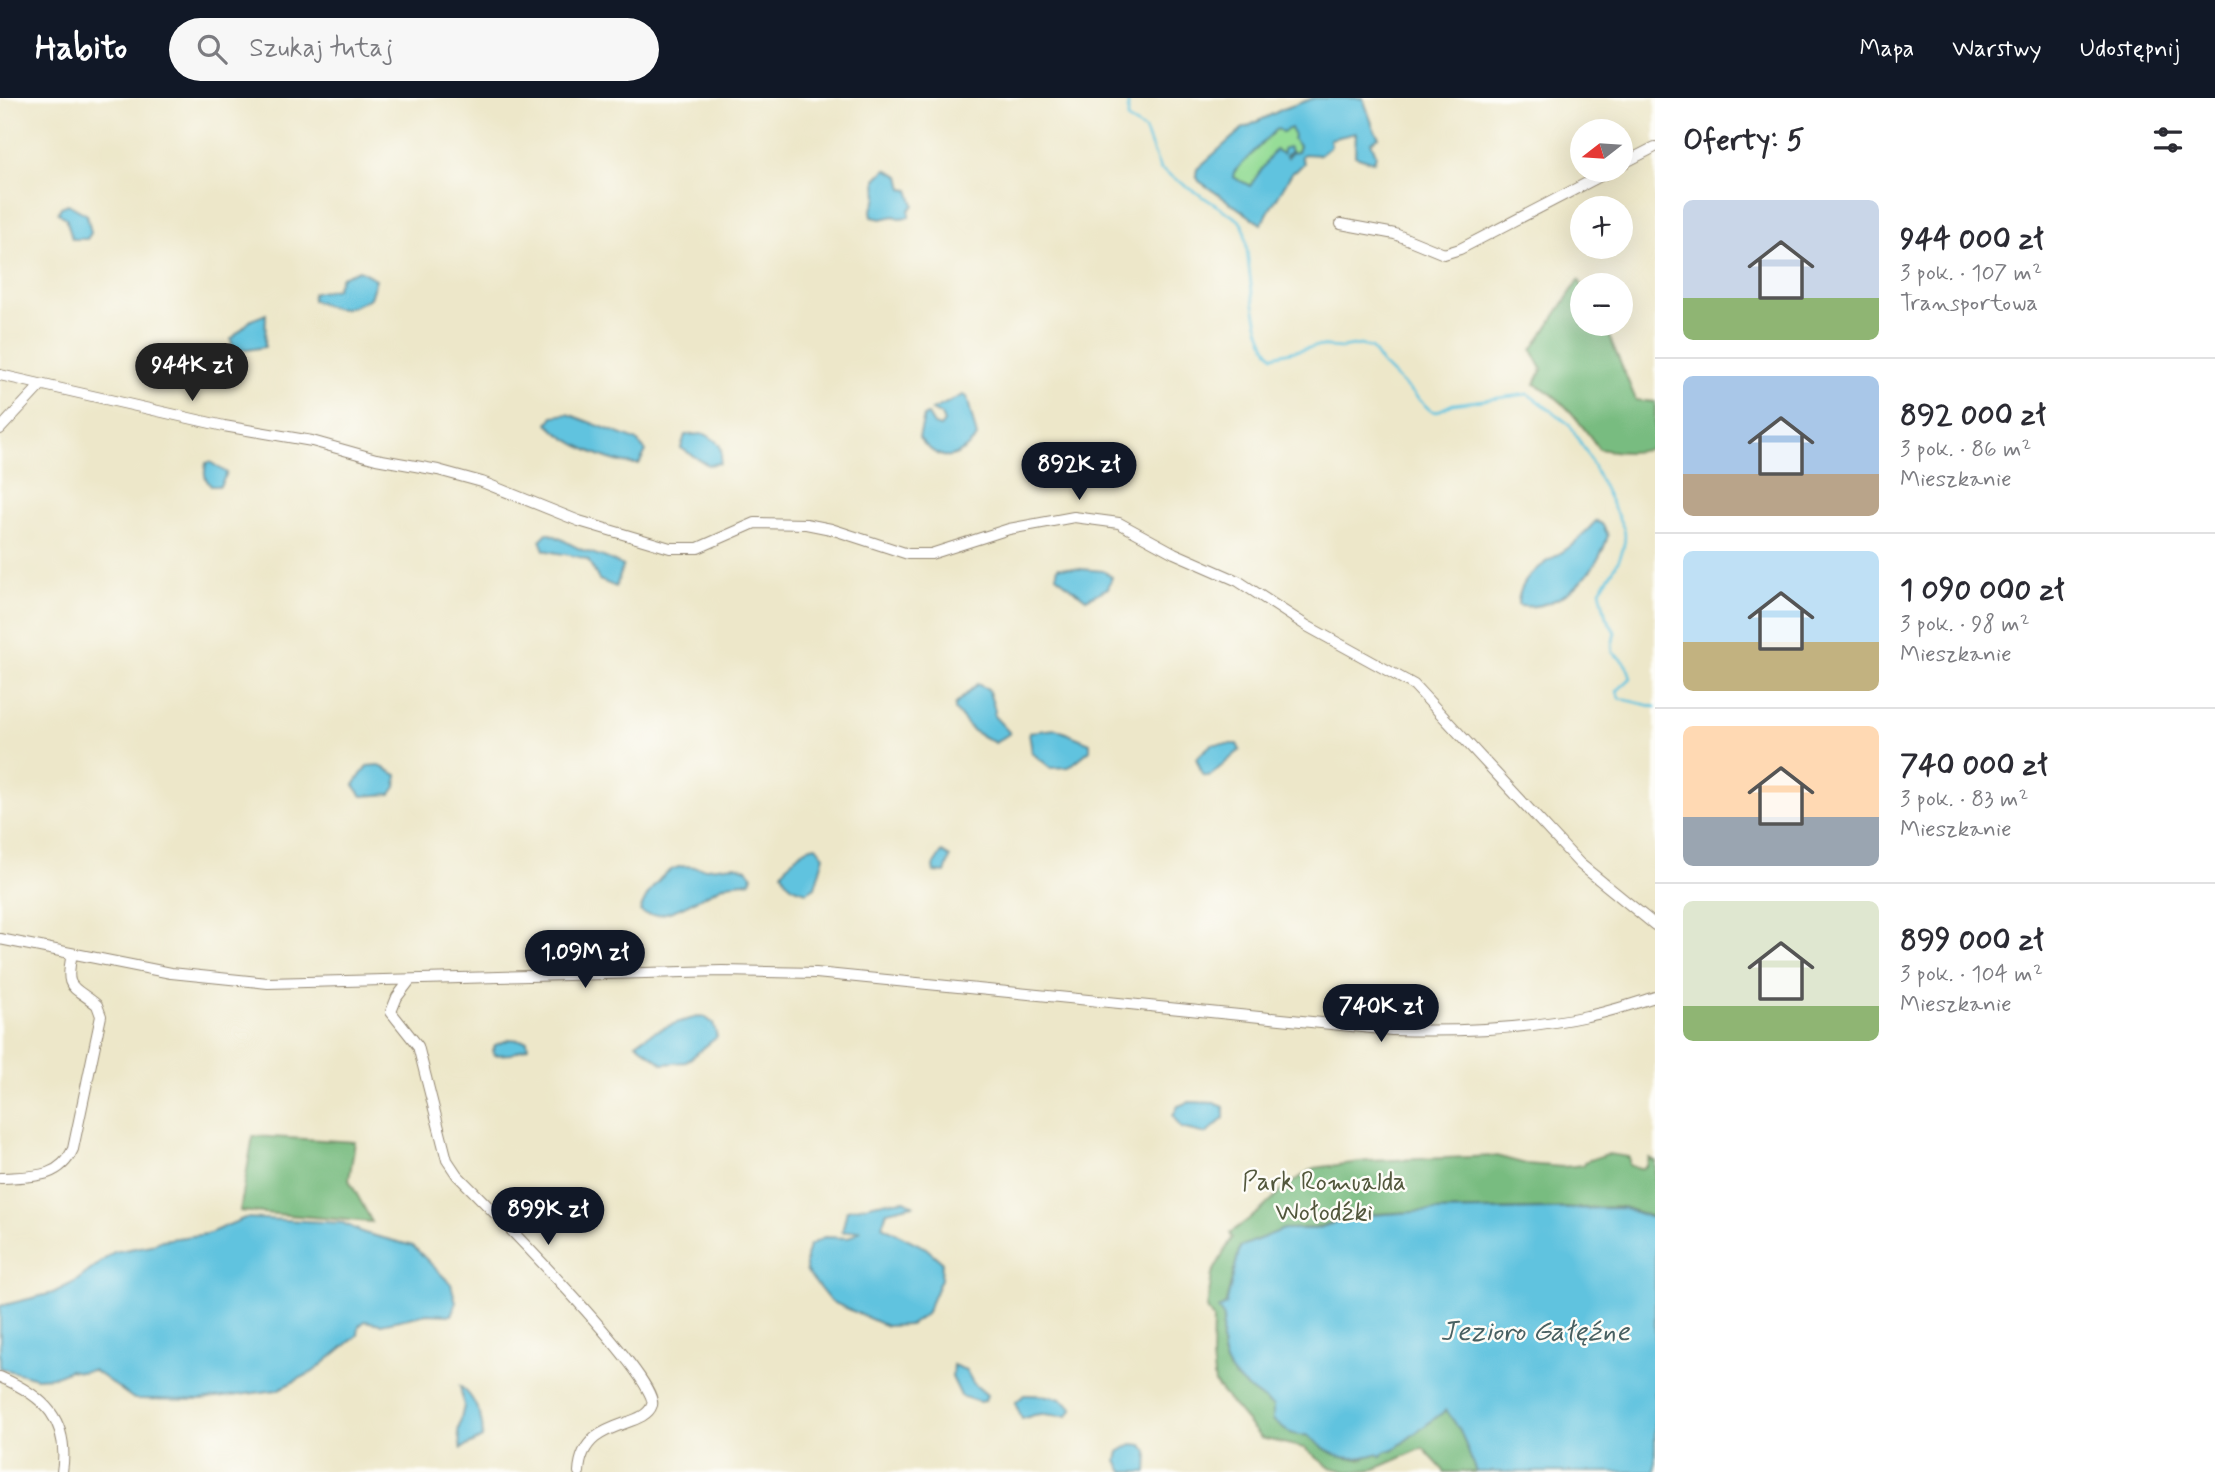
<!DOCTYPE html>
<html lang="pl">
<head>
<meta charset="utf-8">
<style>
  body { margin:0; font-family:Mynerve,sans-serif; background:#f7f7f7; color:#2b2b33; height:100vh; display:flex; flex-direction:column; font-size:26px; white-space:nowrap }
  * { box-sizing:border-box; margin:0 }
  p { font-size:23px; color:#7c7c81 }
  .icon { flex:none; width:38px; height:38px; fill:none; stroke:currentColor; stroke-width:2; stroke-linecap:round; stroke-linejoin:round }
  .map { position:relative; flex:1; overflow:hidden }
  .side { display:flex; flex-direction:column; background:#fff; width:560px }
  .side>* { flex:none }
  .needle { width:46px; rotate:253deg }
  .buttons { position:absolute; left:1570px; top:21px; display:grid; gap:14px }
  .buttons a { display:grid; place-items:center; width:63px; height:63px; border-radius:50%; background:#fff; box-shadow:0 7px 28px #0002; font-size:35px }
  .price { position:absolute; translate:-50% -60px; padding:0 16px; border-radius:24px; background:#111827; color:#fff; font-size:23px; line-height:46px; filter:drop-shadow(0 2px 4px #0008) }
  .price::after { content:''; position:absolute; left:50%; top:42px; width:21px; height:16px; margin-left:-10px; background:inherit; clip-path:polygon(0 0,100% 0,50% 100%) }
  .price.on { background:#222; color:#fff }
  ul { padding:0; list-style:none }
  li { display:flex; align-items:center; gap:21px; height:175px; padding:0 28px }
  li+li { border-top:2px solid #e1e1e2 }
  li span { display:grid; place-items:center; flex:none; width:196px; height:140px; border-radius:10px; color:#555 }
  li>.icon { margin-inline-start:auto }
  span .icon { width:84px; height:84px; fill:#fffc; stroke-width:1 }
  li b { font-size:30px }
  h2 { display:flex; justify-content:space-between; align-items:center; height:84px; padding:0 28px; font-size:30px }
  header { display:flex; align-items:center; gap:42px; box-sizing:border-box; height:98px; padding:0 35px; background:#111827; color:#fff }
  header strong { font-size:33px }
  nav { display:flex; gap:38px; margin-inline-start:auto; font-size:24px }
  .search { width:490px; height:63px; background:#f7f7f7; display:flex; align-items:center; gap:18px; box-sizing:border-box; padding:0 24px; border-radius:38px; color:#7c7c81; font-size:26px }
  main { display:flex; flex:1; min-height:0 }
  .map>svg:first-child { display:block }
</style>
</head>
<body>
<header>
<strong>Habito</strong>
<div class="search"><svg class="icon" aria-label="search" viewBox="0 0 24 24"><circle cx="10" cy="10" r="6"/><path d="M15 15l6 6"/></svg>Szukaj tutaj</div>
<nav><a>Mapa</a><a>Warstwy</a><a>Udostępnij</a></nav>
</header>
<main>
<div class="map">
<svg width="1655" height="1374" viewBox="0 0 1655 1374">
  <rect width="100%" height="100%" fill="#fdfcf7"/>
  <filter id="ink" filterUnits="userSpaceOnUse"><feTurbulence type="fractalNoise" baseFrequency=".0143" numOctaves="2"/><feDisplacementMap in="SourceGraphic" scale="14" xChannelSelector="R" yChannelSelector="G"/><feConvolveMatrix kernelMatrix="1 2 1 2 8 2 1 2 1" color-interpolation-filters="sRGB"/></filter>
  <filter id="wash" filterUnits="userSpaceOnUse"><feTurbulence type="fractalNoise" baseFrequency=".00686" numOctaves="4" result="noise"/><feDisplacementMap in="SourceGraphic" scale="28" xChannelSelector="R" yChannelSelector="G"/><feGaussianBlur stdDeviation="1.57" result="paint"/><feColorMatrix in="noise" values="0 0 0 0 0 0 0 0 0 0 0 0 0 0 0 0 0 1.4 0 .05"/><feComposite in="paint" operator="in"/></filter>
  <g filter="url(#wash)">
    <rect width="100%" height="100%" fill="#ede7c9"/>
    <!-- green -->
    <path fill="#96dd97" stroke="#68845a" stroke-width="2" d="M1291,29L1299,48L1298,52L1288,60L1284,54L1283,56L1276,52L1250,88L1233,79L1234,74L1275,32Z"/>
    <!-- forest -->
    <path fill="#78bc80" stroke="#5a734f" stroke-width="2" d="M1579,182L1582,187V226H1604L1636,302L1655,304V348C1639,357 1617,354 1599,351C1582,327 1563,299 1535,286L1542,271L1532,252Z
      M253,1038L355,1044L349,1082L372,1124L240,1113Z
      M1607,1056L1629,1059V1067L1640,1071L1647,1068L1649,1060L1655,1063V1120L1623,1109L1430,1113L1357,1117L1315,1130L1284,1131L1240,1149L1225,1208L1218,1211L1224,1219C1214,1271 1235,1282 1273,1308V1322C1283,1331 1292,1339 1307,1337C1323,1350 1337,1362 1359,1361C1368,1360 1373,1354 1381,1358L1384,1354L1394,1351L1446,1312L1460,1332L1476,1374H1445L1423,1350L1375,1371L1349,1374L1329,1369L1304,1350L1261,1340L1215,1286L1212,1261L1213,1221L1207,1210L1212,1176L1232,1140L1230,1135L1261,1112L1283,1091L1314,1070L1368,1063L1496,1058L1526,1066L1563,1069L1584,1067V1064Z"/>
    <!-- water -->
    <path fill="#61c3df" stroke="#4e767e" stroke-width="2" fill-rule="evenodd" d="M1314,0H1363L1374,31L1379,39L1371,44L1376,56L1374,64L1355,58L1356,35L1330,41L1331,48L1320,57L1304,56L1301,58L1304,65L1297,72L1293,73L1261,126L1199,83L1196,77L1197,71L1242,31L1283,11ZM1291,30L1294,38L1293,41L1299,48L1297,54L1291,55L1288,60L1286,58L1291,53L1288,49L1283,51V56L1275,52L1250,88L1233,79L1234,74L1275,32L1278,31L1282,34Z
      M886,71L900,78L903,91L909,92L914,107L909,112V119L899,120L894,118L881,121L872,119L871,113L877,100L876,81Z
      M68,106L87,117L91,135L87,141H72L66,120L58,115L61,109Z
      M359,172L376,181L370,200C343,215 340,213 312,202L313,195L336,191L341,179Z
      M266,216L265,249L247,252L233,251L231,241L251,222Z
      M963,297L967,299L977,339C957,362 941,367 919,340L924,318L928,317L934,327L940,329L944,324L941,317L932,312Z
      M568,316L636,342L646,353L639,366C613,367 566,345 548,326L553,318Z
      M705,336C719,344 724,348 720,365L708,367L681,350L685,337Z
      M210,364L227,375L220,388H211C204,380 204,375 206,365Z
      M1596,423L1602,426L1608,437C1599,473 1561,513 1520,508L1518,506C1519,476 1547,465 1568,450C1578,443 1587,432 1596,423Z
      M547,435C561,439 571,448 585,453C600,458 607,459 623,468L616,489L599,482L588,462C571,455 560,457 544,452L540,442Z
      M1058,469L1103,473L1112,479L1108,490L1086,501L1056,478Z
      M977,586L988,591L995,612L994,618L1010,635L995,645L973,633L955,612V607Z
      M1056,631L1090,645V652L1069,669L1051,670L1032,655L1029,634Z
      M1212,646H1237L1240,652L1210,678L1203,677L1196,660Z
      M378,667L397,677L396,689L391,696L362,698L354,687L367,668Z
      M816,748L824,758L815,789L807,794C794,791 786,787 782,774C793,762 799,751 816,748Z
      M942,754L950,759L945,775L934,774L933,768Z
      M735,767L747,771L753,778L750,783C743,785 736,784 728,786C709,793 659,829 640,813C646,797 661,773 679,769C687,767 694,769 702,770C713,770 724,768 735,767Z
      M703,918L713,925L717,939L686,964L663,966L636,945C653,932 682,922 703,918Z
      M510,941L527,943L528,949L511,956L495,957L493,953L495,947Z
      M1189,1004L1214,1005L1224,1009V1020L1206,1036L1181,1030L1173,1018L1178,1008Z
      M905,1102L913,1107L887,1113L882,1128L926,1150L942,1164L941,1181L926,1216L910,1227L886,1228L830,1203L806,1173V1159L809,1148L824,1139L848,1140L861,1132L842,1134L847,1112L878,1105Z
      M1623,1110L1655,1121V1374H1476L1460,1332L1446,1312L1394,1351L1384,1354L1381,1358L1376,1356C1342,1366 1333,1357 1307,1337C1292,1339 1283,1331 1273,1322V1308C1235,1282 1215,1271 1224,1220L1218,1211L1226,1207L1240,1149L1284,1131H1315L1357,1118L1429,1113Z
      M245,1120L343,1125L364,1135L413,1148L451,1186L456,1205L451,1217L427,1216L381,1226L365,1223L359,1228L358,1237L313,1274L277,1292L201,1302L134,1301L93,1272L79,1274L70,1272L53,1279L36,1280L0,1270V1208L53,1195L75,1184L114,1154L151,1147L162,1142L207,1136Z
      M953,1267L966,1272L973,1285L987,1297L985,1303L979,1304L961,1298L952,1279Z
      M460,1288C474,1298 485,1322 482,1340L461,1351L458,1334L464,1308Z
      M1024,1297C1040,1297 1063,1296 1073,1311L1067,1318C1045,1318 1045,1312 1022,1321L1015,1305Z
      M1132,1346L1142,1347L1148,1353L1147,1374H1123L1117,1363L1119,1354Z"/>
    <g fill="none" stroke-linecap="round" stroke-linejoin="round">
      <!-- stream -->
      <path stroke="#61c3df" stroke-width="2.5" d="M1128,0V22L1145,32L1160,71L1239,122L1244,130C1250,163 1251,235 1273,258L1317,248L1341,250L1360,247L1371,250L1383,267L1430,312L1436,314L1453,306L1528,296L1569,326L1587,355L1624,431C1629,451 1612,475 1600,492L1606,519L1615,534L1612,548L1613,555C1623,562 1628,567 1631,580L1617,593L1619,600L1655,609"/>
    </g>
  </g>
  <g filter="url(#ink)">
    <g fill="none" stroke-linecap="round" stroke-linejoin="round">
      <defs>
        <path id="street" d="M1620,67L1655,49
          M1341,126L1395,136L1444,156L1460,151L1612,72
          M0,277L224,328L312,343L376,361L438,372L482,384L579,423L670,450H698L755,425L806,426L831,431L908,456H931L1009,431L1074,419L1119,425L1174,455L1238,483L1307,528L1414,587L1580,766L1655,827
          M0,331L41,287
          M0,841L171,875L268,885L722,873L816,875L1392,932C1457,934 1523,932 1587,918C1610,914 1632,906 1655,899
          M410,882L397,899L391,914L418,948L447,1062L457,1077C483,1103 661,1282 652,1307C644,1332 582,1319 579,1374
          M0,1080C30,1078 59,1082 73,1051L101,918L97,907C73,887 64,893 72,856
          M0,1279C44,1298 70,1322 62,1374"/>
      </defs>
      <!-- street casing -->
      <use href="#street" stroke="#948874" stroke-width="12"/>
      <!-- street -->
      <use href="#street" stroke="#fff" stroke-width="10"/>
    </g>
  </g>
  <g text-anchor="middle" stroke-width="5" stroke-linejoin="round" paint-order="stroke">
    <!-- park labels -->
    <g font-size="26" fill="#52573c" stroke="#fdfcf7">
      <text x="1324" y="1092">Park Romualda<tspan x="1324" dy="30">Wołodźki</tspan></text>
    </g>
    <!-- water labels -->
    <g font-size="28" font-style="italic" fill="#486062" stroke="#fdfcf7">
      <text x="1535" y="1242">Jezioro Gałęźne</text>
    </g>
  </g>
</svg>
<div class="buttons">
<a><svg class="needle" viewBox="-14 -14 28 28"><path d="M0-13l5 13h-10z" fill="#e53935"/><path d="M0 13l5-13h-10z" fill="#7c7c81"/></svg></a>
<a>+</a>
<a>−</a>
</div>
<b class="price on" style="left:192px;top:305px">944K zł</b>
<b class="price" style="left:1079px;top:404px">892K zł</b>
<b class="price" style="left:585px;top:892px">1.09M zł</b>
<b class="price" style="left:1381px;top:946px">740K zł</b>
<b class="price" style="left:548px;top:1149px">899K zł</b>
</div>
<section class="side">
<h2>Oferty: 5<svg class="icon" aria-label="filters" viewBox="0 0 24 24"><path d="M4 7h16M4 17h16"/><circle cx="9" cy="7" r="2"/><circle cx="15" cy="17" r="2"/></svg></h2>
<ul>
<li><span style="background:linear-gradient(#c9d6e8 70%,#8fb573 0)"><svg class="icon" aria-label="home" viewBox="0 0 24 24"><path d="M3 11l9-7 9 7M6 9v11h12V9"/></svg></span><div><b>944 000 zł</b><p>3 pok. · 107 m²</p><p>Transportowa</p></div></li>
<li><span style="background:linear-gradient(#a9c7e8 70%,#b9a48a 0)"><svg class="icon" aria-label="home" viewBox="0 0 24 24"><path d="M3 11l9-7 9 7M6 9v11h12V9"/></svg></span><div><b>892 000 zł</b><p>3 pok. · 86 m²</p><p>Mieszkanie</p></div></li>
<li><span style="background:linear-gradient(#bfe0f5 65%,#c2b280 0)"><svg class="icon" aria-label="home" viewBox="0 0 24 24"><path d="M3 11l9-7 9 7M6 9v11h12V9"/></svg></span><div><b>1 090 000 zł</b><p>3 pok. · 98 m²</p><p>Mieszkanie</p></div></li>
<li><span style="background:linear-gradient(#ffd9b3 65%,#9aa5b1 0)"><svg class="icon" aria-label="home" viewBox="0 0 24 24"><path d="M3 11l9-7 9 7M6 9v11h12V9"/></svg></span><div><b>740 000 zł</b><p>3 pok. · 83 m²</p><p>Mieszkanie</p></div></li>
<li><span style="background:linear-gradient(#dfe7d0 75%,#8fb573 0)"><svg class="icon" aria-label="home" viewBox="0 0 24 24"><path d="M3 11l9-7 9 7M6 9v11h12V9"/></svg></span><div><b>899 000 zł</b><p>3 pok. · 104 m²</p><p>Mieszkanie</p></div></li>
</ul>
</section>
</main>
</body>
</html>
